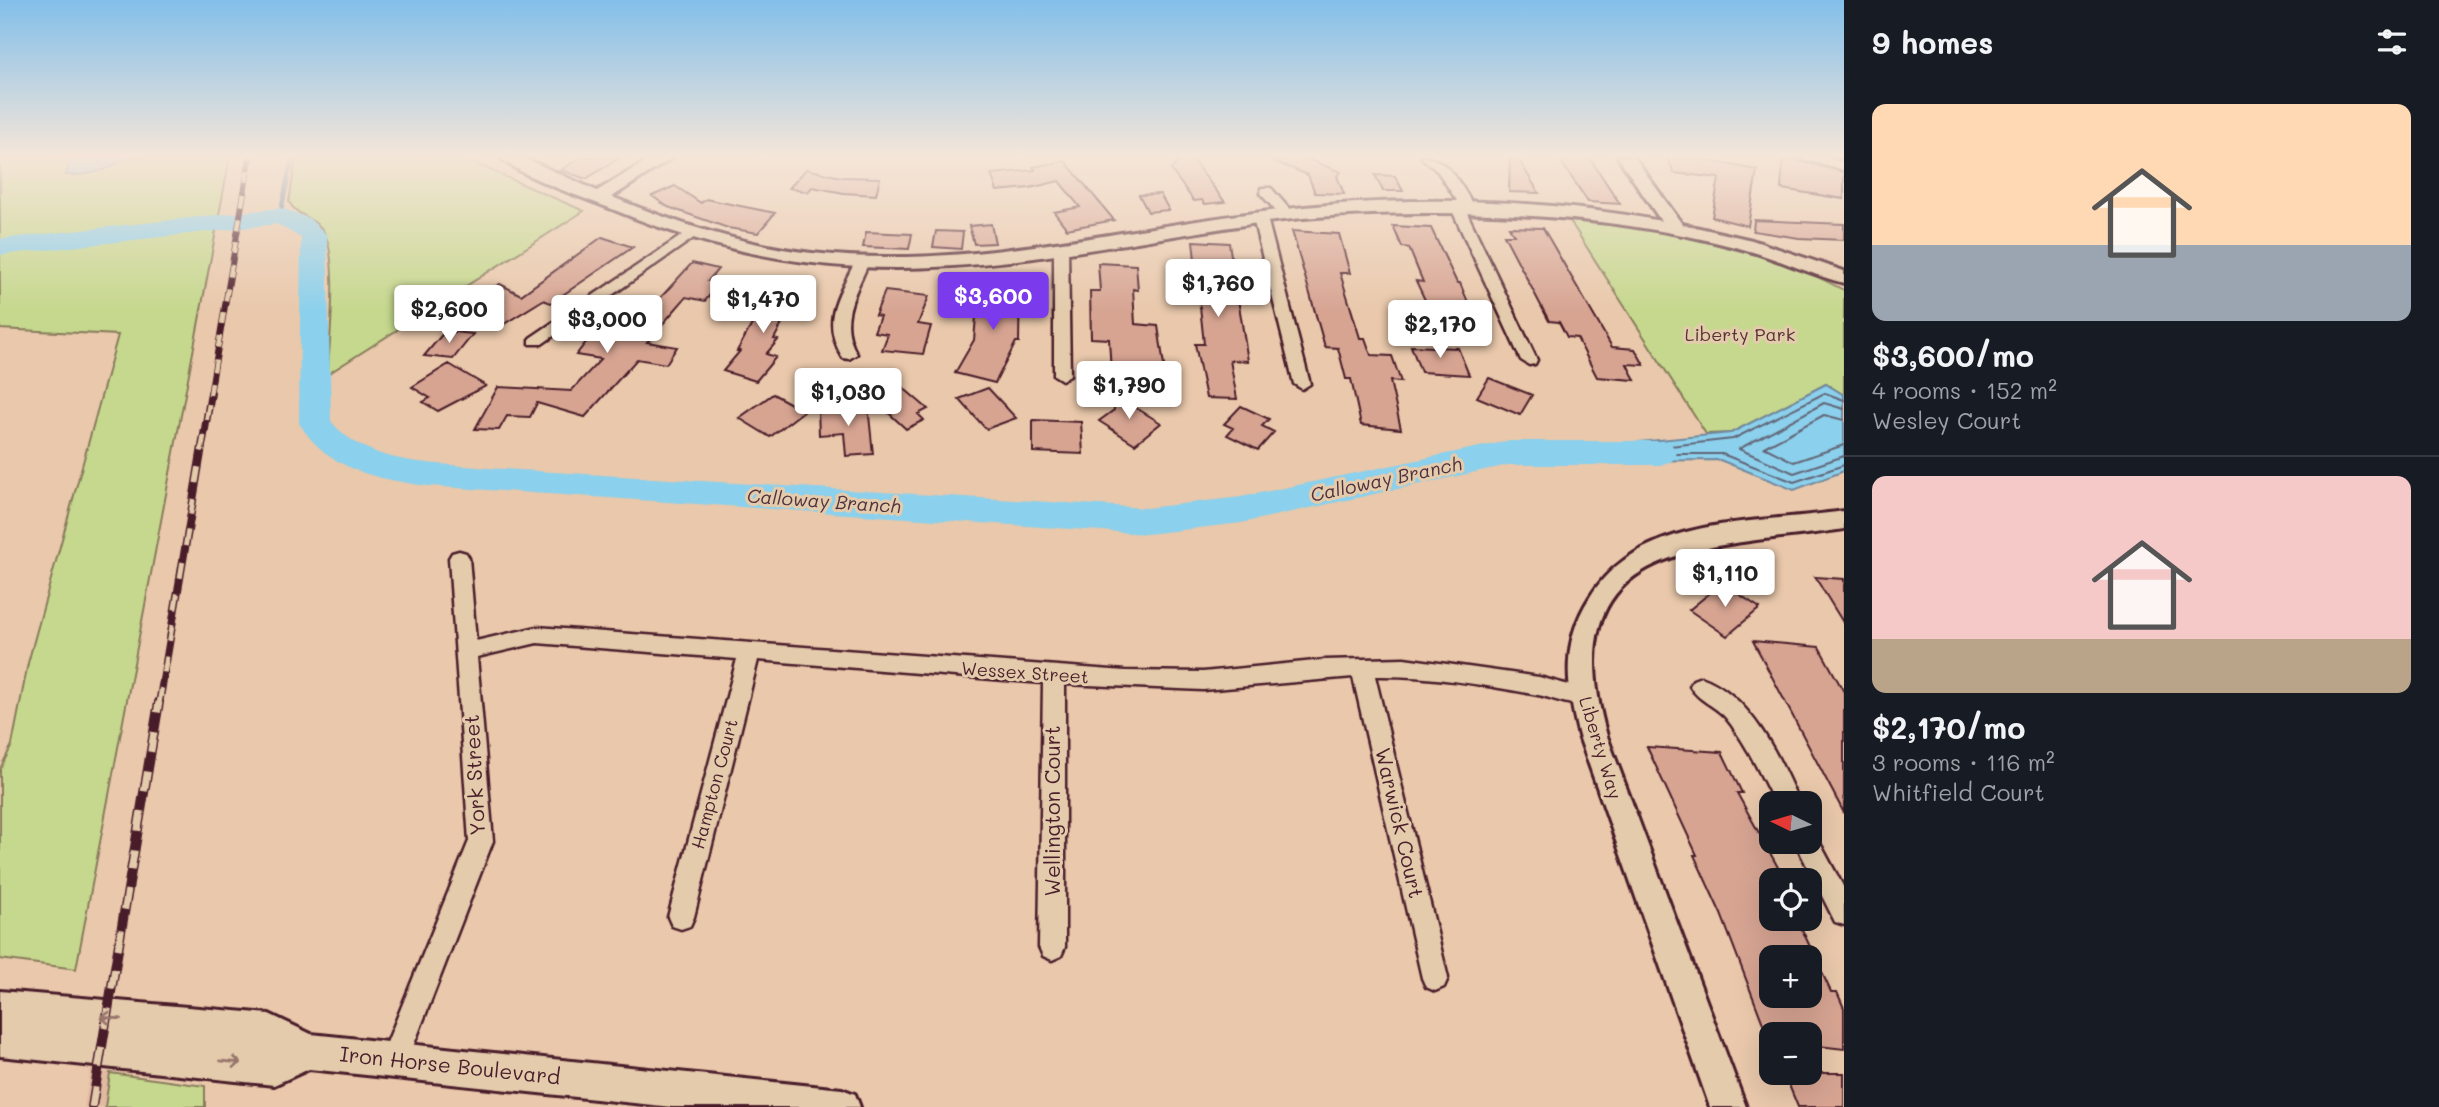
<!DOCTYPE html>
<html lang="en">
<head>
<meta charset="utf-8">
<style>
  body { margin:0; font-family:Mali,sans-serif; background:#20242c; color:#f1f3f6; height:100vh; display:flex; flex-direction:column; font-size:26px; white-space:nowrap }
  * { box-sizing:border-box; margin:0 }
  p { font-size:23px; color:#9ea1a6 }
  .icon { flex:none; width:38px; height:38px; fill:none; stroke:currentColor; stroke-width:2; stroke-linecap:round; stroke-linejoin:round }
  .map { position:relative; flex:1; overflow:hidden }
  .drawer { display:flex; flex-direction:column; background:#171b24; width:595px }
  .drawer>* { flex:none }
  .needle { width:46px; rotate:275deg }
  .tools { position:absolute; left:1759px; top:791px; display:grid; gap:14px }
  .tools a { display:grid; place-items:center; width:63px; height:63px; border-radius:14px; background:#171b24; box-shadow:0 7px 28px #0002; font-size:35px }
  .price { position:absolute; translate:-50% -60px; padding:0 16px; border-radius:7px; background:#fff; color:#222; font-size:23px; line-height:46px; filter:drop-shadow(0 2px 4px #0008) }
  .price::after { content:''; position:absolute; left:50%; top:42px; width:21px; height:16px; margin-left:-10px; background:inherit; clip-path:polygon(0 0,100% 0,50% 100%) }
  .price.current { background:#7c3aed; color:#fff }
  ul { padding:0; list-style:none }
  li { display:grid; align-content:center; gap:14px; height:371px; padding:0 28px }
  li+li { border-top:2px solid #363941 }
  li span { display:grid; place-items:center; height:217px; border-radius:14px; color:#555 }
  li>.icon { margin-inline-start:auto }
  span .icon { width:126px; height:126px; fill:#fffc; stroke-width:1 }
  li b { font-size:30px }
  h2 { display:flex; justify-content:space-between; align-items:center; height:84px; padding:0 28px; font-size:30px }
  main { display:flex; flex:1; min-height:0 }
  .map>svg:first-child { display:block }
</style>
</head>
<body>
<main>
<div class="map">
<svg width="1844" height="1107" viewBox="0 0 1844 1107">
  <rect width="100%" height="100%" fill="#e9c8ab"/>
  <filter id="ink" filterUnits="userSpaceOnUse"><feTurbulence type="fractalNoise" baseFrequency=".0143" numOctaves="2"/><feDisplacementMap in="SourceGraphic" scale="14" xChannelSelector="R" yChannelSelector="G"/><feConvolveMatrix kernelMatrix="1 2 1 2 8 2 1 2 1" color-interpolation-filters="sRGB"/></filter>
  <g filter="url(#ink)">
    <!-- built -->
    <path fill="#e1baa2" d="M91,1069L110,1073L105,1107H84Z"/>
    <!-- green -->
    <path fill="#c5d88d" stroke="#887c5c" stroke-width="2" d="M0,157H230L76,969L0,959V769L12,745L28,663L118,335L0,329Z
      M296,157H460L584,211L328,374C329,343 340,252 322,229C312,217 297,216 289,202Z
      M1570,221L1655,229L1792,264L1844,290V395L1826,384L1731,433L1706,434Z
      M110,1073L205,1086V1107H105Z"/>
    <!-- water -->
    <path fill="#8bd0ec" stroke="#71899f" stroke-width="2" d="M77,157H125C111,171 86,176 66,175L69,163Z
      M1826,384L1844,395V471L1794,490L1720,460L1616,461L1607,445L1731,433Z"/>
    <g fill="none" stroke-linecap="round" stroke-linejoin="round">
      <!-- shore -->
      <path stroke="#646678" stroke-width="2" d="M1844,400L1825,393L1733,439L1661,447L1658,450L1661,454H1722L1794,482L1844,465
        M1844,409L1824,403L1739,449L1794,473L1844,456
        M1844,420L1824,415L1764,447L1794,462L1844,445"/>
      <!-- stream -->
      <path stroke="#71899f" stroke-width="4.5" d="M280,216L292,157"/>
      <!-- river -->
      <path fill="#8bd0ec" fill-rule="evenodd" d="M280,208L309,218L327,235L331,421C368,467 434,462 487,468L1147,508L1241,497L1508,441H1660L1672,445L1677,453L1672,461L1660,465H1508L1241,523L1147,534L428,486C376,479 328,470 299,423L301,238L277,224L0,255V239Z"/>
    </g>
    <!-- building -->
    <path fill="#d7a492" stroke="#4a1f2b" stroke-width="2" fill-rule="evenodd" d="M582,157H621L586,179L561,170Z
      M1181,157H1190L1225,202L1205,204L1202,200L1194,201L1171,170Z
      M1303,157L1341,172L1337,176L1344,194L1315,193L1308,175L1265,158Z
      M1510,157H1517L1539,193L1509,192Z
      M1558,157H1589L1620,204L1588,202Z
      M1667,157L1696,158L1757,170L1748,226L1712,217L1719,178L1674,173Z
      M1783,157L1844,172V199L1781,189Z
      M1065,161L1114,220L1067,229L1054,212L1080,207L1059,181L1030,188L997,191L991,174L1035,170L1033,167Z
      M806,169L841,177L880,178L876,195L844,193L812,187L808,192L789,188Z
      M1375,175L1395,176L1403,191H1383Z
      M675,186L701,203L706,199L775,213L758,233L728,228L668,207L652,196Z
      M1160,194L1169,210L1148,212L1139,195Z
      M1754,220L1844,224V240L1799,238L1753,231Z
      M991,224L995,243L974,244L969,226Z
      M1393,226L1431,228L1457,283H1460L1479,329L1468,328L1472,339L1443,338L1416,281L1423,282L1409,248L1402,247Z
      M1509,227L1543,228L1612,347L1635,349L1644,365L1627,364L1635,380L1597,377L1577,338L1567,337L1559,322L1549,321L1504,235H1514Z
      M936,231L963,232L961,249L933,247Z
      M1292,231L1339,234L1350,273H1340L1360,338H1365L1371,355L1392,356L1401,382L1390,381L1401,429L1361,425L1351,379H1346L1338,348L1325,347Z
      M866,232L912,234L909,249L863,247Z
      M602,237L633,247L551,303L543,300L504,324L474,309L493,298L484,293L500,284L521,295Z
      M1193,241L1229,243L1248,361L1230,360L1237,399L1206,398L1195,344H1204Z
      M692,263L718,269L708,281L720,283L705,301L686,297L647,342L677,347L666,364L637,359L585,417L537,403L530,417L507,416L499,430L475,429L498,387L571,391L601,359L576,355L594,332L605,334L633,303L652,307Z
      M1098,263L1136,265L1138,290L1133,289L1135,324L1158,326L1168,392L1112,389L1109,339L1091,338L1090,291H1100Z
      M995,283L1020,284L1019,342H1016L995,383L955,373L974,340L977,305H972L974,289L995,290Z
      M774,285L800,289L774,339L778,340L766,354L776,357L756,381L723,371L740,351H737Z
      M885,291L929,296L918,324L931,326L923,354L882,350L888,334L874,332L880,316L875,315Z
      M445,331L473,334L453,359L424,356Z
      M1411,346L1458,348L1469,375L1421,372Z
      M449,364L486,386L438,411L423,402L430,398L412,387Z
      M1489,378L1532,395L1520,415L1477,397Z
      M894,380L928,409L918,414L924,420L906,429L867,393Z
      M988,388L1016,418L986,429L959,399Z
      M773,394L804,411L770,437L739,418Z
      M1113,394L1161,423L1135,444L1099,421L1114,410Z
      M868,406L873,454L846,456L844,433L819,435L818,409Z
      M1241,406L1269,419L1262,426L1274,432L1258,450L1227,435L1233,428L1224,424Z
      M1033,420L1081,422L1083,454L1033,452Z
      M1815,577L1844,579V624Z
      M1722,583L1760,608L1727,636L1689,610Z
      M1753,641L1819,647L1844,692V813Z
      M1647,747L1722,752L1742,793H1737L1785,880H1771V920L1799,923L1831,992H1837L1844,1008V1049L1810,1045V1034H1767L1721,914L1694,855H1697ZM1771,957H1810V996H1771Z
      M1784,1073H1844V1107H1798Z"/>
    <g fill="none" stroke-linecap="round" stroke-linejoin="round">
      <defs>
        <path id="minor" d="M1421,157C1450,157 1461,187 1476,209L1467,213L1537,360L1535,364L1529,365L1521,360L1451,208L1459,204L1438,172Z
          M1795,157H1820L1844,162V170Z
          M1261,188H1271L1291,211V217H1281L1261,194Z
          M1260,214L1267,218L1310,384L1302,389L1294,384L1253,218Z
          M690,230L697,234L695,237L542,344H530V338Z
          M1061,244L1068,248L1070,375L1062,380L1054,375V248Z
          M862,258L869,262C855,294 837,321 857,354L849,359L843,358C820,321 838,297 855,262Z
          M459,551L466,553L469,558L476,641L537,627L1125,671L1203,672L1325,660L1404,658L1539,677L1591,691L1594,697L1591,703C1575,709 1554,698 1538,695C1485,685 1428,675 1375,676L1448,978L1444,987L1435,991L1426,987L1422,978L1353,677L1203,690L1065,684V947L1061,956L1052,960L1043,956L1039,947L1043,683L758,660L694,917L690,926L681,929L672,926L668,917L737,659L537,643L477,657L493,841L404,1070L394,1074L384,1070L380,1060L469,841L449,558L452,553Z
          M1701,677C1750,694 1780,758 1799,803H1775C1760,774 1747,744 1726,718C1716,706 1698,701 1690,686L1693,680Z
          M1810,832L1815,834L1844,888V925L1835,922L1795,842H1810Z"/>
        <path id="tertiary" d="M500,157H522L597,191L653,157H673L612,197C676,223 742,245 812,253C964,270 1112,230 1262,212C1392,195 1532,197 1661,221L1618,157H1634L1682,224L1752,240L1844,271V283C1808,274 1775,257 1739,248C1641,222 1538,213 1437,213C1378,213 1317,215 1258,223C1126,241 994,274 860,267C774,263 691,242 612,209C584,198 521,177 500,157Z
          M1844,511V529C1707,550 1550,536 1607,736L1746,1107H1710L1579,736C1566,686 1561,642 1590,597C1641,514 1759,524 1844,511Z
          M0,991L269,1014L311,1034L842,1089L855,1094L860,1107H672L309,1069L274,1085L0,1056Z"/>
      </defs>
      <!-- minor casing -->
      <use href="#minor" stroke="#4a1f2b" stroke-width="5"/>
      <!-- tertiary casing -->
      <use href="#tertiary" stroke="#4a1f2b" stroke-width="6"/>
      <!-- minor -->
      <use href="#minor" fill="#e4cbac" fill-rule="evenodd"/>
      <!-- tertiary -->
      <use href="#tertiary" fill="#e4cbac" fill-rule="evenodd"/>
      <defs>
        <path id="rail-far2" d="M210,395L250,157"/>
        <path id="rail-far1" d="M159,704L211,393"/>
        <path id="rail" d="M92,1107L159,702"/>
      </defs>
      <!-- rail-far2 casing -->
      <use href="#rail-far2" stroke="#4a1f2b" stroke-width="6"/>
      <!-- rail-far1 casing -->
      <use href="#rail-far1" stroke="#4a1f2b" stroke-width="8"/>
      <!-- rail casing -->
      <use href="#rail" stroke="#4a1f2b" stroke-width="10"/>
      <!-- rail-far2 -->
      <use href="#rail-far2" stroke="#e4cbac" stroke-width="4.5" stroke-dasharray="12" stroke-linecap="butt"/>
      <!-- rail-far1 -->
      <use href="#rail-far1" stroke="#e4cbac" stroke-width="5" stroke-dasharray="16" stroke-linecap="butt"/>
      <!-- rail -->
      <use href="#rail" stroke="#e4cbac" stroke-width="7" stroke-dasharray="20" stroke-linecap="butt"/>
    </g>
    <!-- one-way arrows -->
    <defs><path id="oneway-shaft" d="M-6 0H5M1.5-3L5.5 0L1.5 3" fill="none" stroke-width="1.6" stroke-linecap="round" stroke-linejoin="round" transform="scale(1.75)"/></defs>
    <g stroke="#97756c">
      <use href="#oneway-shaft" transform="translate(111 1018) rotate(-175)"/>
      <use href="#oneway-shaft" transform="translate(231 1062) rotate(6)"/>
    </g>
  </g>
  <!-- sky -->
  <linearGradient id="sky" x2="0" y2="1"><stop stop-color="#83bfea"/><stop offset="0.5" stop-color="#f5e6d9"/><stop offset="1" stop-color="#f5e6d9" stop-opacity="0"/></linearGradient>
  <rect width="1844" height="312" fill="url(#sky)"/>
  <g text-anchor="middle" stroke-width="6" stroke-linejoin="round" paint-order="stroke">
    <!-- park labels -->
    <g font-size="18" fill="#563235" stroke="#e4cbac">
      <text x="1740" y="341">Liberty Park</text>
    </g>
    <!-- street labels -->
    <g font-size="18" fill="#4a1f2b" stroke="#e4cbac">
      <text transform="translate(1025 673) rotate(4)" y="6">Wessex Street</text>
      <text transform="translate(1600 748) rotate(73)" y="6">Liberty Way</text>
      <text transform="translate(715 784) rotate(-75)" y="6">Hampton Court</text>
    </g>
    <!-- water labels -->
    <g font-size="19" font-style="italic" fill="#50313e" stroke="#e4cbac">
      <text transform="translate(1386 479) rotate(-12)" y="7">Calloway Branch</text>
      <text transform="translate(824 501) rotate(4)" y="7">Calloway Branch</text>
    </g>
    <!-- near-street labels -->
    <g font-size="21" fill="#4a1f2b" stroke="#e4cbac">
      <text transform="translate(475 775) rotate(-93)" y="7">York Street</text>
      <text transform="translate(1053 811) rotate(-90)" y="7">Wellington Court</text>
      <text transform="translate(1399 823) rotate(77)" y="7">Warwick Court</text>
      <text transform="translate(450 1066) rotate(6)" y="7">Iron Horse Boulevard</text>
    </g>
  </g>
</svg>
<div class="tools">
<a><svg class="needle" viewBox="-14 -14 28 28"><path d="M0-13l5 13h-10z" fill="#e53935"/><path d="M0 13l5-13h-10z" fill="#9ea1a6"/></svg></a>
<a><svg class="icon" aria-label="locate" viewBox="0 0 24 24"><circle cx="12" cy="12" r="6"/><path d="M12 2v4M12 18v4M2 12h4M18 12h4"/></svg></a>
<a>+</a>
<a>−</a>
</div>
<b class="price" style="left:1218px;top:319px">$1,760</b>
<b class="price current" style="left:993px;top:332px">$3,600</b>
<b class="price" style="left:763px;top:335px">$1,470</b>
<b class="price" style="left:449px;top:345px">$2,600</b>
<b class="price" style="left:607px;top:355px">$3,000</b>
<b class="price" style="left:1440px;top:360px">$2,170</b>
<b class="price" style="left:1129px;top:421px">$1,790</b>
<b class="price" style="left:848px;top:428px">$1,030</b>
<b class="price" style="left:1725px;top:609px">$1,110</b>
</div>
<section class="drawer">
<h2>9 homes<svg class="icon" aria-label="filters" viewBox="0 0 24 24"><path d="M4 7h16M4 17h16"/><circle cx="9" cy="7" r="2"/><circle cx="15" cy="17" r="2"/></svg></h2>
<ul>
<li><span style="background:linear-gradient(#ffd9b3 65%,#9aa5b1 0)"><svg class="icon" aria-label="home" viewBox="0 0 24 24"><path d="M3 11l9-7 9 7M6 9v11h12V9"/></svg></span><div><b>$3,600/mo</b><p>4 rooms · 152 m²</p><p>Wesley Court</p></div></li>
<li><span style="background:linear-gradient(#f6c9c9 75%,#b9a48a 0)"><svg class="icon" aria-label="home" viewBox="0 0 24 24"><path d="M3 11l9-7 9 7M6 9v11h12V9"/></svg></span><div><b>$2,170/mo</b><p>3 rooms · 116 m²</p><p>Whitfield Court</p></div></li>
</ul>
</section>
</main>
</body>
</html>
